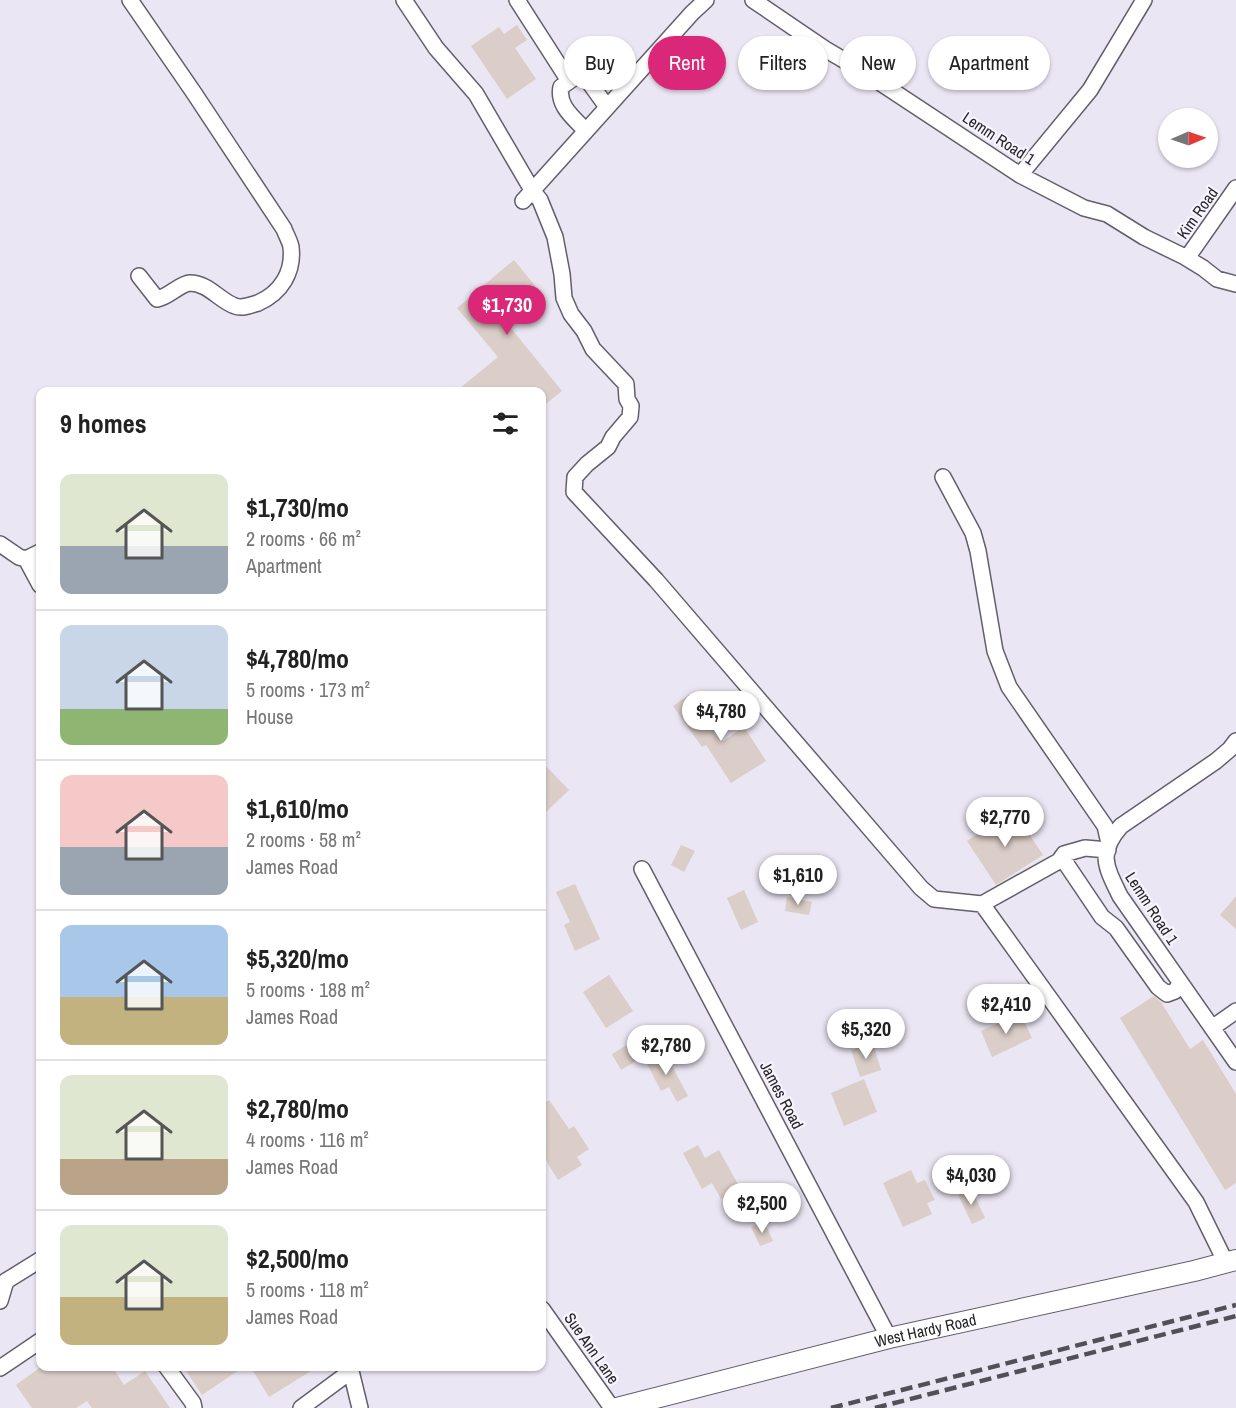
<!DOCTYPE html>
<html lang="en">
<head>
<meta charset="utf-8">
<style>
  body { margin:0; font-family:"Archivo Narrow",sans-serif; background:#f2f2f2; color:#222; height:100vh; display:flex; flex-direction:column; font-size:22px; white-space:nowrap }
  * { box-sizing:border-box; margin:0 }
  p { font-size:20px; color:#767676 }
  .icon { flex:none; width:33px; height:33px; fill:none; stroke:currentColor; stroke-width:2; stroke-linecap:round; stroke-linejoin:round }
  .map { position:relative; flex:1; overflow:hidden }
  .sheet { position:absolute; left:36px; top:387px; width:510px; height:984px; display:flex; flex-direction:column; background:#fff; border-radius:12px; box-shadow:0 2px 4px #0004 }
  .sheet>* { flex:none }
  .hud { position:absolute; left:564px; top:36px; width:570px; height:54px; display:flex; gap:12px }
  .needle { width:39px; rotate:88deg }
  .fabs { position:absolute; left:1158px; top:108px; display:grid; gap:12px }
  .fabs a { display:grid; place-items:center; width:60px; height:60px; border-radius:50%; background:#fff; box-shadow:0 2px 4px #0004; font-size:30px }
  .price { position:absolute; translate:-50% -51px; padding:0 14px; border-radius:21px; background:#fff; color:#222; font-size:20px; line-height:39px; filter:drop-shadow(0 2px 3px #0008) }
  .price::after { content:''; position:absolute; left:50%; top:36px; width:18px; height:14px; margin-left:-9px; background:inherit; clip-path:polygon(0 0,100% 0,50% 100%) }
  .price.current { background:#db2777; color:#fff }
  ul { padding:0; list-style:none }
  li { display:flex; align-items:center; gap:18px; height:150px; padding:0 24px }
  li+li { border-top:2px solid #e0e0e0 }
  li span { display:grid; place-items:center; flex:none; width:168px; height:120px; border-radius:12px; color:#555 }
  li>.icon { margin-inline-start:auto }
  span .icon { width:72px; height:72px; fill:#fffc; stroke-width:1 }
  li b { font-size:26px }
  h2 { display:flex; justify-content:space-between; align-items:center; height:72px; padding:0 24px; font-size:26px }
  .pill { padding:0 21px; border-radius:27px; background:#fff; box-shadow:0 2px 4px #0004; font-size:21px; line-height:54px }
  .pill.current { background:#db2777; color:#fff }
  .map>svg:first-child { display:block }
</style>
</head>
<body>
<div class="map">
<svg width="1236" height="1408" viewBox="0 0 1236 1408">
  <rect width="100%" height="100%" fill="#ebe6f3"/>
  <!-- building -->
  <path fill="#dbcdc7" d="M517,25L527,40L515,48L536,79L507,99L471,46L499,27L504,34Z
    M514,260L545,298L510,327L562,391L542,407V392H455L498,357L457,308Z
    M690,694L723,741L744,727L766,761L731,783L706,745L702,747L673,706Z
    M542,762L569,790L542,816Z
    M1013,810L1043,855L996,885L967,841Z
    M681,845L695,851L684,872L671,865Z
    M575,884L600,939L575,951L564,925L570,922L556,892Z
    M744,890L758,922L741,930L727,898Z
    M1236,896V929L1220,915Z
    M787,897L812,902L809,915L785,911Z
    M609,975L633,1011L606,1028L583,992Z
    M1154,996L1161,1002L1190,1049L1203,1040L1236,1094V1183L1225,1190L1120,1018Z
    M1020,1013L1032,1038L992,1057L981,1031Z
    M632,1042L641,1058L621,1070L612,1054Z
    M873,1043L881,1070L860,1077L851,1050Z
    M664,1051L688,1096L677,1102L669,1087L661,1091L645,1060Z
    M864,1079L877,1112L844,1126L831,1093Z
    M549,1100L569,1129L574,1126L589,1149L577,1157L582,1165L558,1180L542,1154V1104Z
    M698,1145L705,1158L719,1150L740,1188L721,1199L712,1183L702,1189L683,1153Z
    M911,1170L917,1183L925,1180L935,1200L927,1203L932,1214L903,1227L883,1183Z
    M971,1188L985,1218L972,1224L958,1195Z
    M764,1221L773,1241L760,1246L751,1227Z
    M42,1366H112L124,1385L145,1371L170,1408H92L87,1401L76,1408H32L16,1385Z
    M183,1366H245L202,1395Z
    M250,1366H319L269,1397Z"/>
  <g fill="none" stroke-linecap="round" stroke-linejoin="round">
    <defs>
      <path id="minor" d="M130,0L194,93L284,229C286,235 290,241 291,247C294,272 281,293 258,303C251,305 242,309 235,306C220,301 208,283 190,283C179,284 169,297 157,299L139,276
        M404,0L436,48L476,94L532,190L540,200L555,237L562,274L564,298L571,314L584,331L593,349L626,384L627,399L631,406L630,417L613,437L608,447L587,464L575,477L574,492L656,580L921,888L934,899L982,904L1059,861L1064,854
        M517,0L569,81
        M753,0L825,49L864,72L1020,175L1084,208L1107,214L1144,237L1185,257L1203,268L1217,279L1236,284
        M586,131C574,118 557,106 561,87L578,75H584L607,107
        M1020,175L1090,90L1144,0
        M523,201L692,13L706,0
        M1187,258L1236,188
        M943,477L973,533L978,551L995,651L1009,687L1105,826L1109,843
        M0,544L19,557L26,559L40,552
        M26,559L40,585
        M1236,741L1230,749L1216,761L1121,826C1097,853 1106,867 1120,896L1236,1062
        M1108,850L1085,848L1064,854L1067,865L1102,917L1116,928L1158,987L1167,994L1175,991L1180,984
        M642,869L889,1338
        M982,904L1196,1202L1226,1263
        M1212,1028L1236,1011
        M0,1301L6,1281L40,1260
        M542,1309L612,1408
        M166,1366L193,1403L194,1408
        M348,1366L351,1371L360,1408
        M0,1368L40,1341
        M301,1408L351,1371"/>
      <g id="major">
        <path id="s1" d="M617,1408L889,1338L1194,1271L1236,1260"/>
      </g>
    </defs>
    <!-- minor casing -->
    <use href="#minor" stroke="#635f6a" stroke-width="18"/>
    <!-- major casing -->
    <use href="#major" stroke="#635f6a" stroke-width="22"/>
    <!-- minor -->
    <use href="#minor" stroke="#fff" stroke-width="15"/>
    <!-- major -->
    <use href="#major" stroke="#fff" stroke-width="20"/>
    <!-- rail -->
    <path stroke="#525056" stroke-width="4.5" stroke-dasharray="12 6" stroke-linecap="butt" d="M831,1408L1236,1305
      M875,1408L1236,1316"/>
  </g>
  <g text-anchor="middle" stroke-width="4.5" stroke-linejoin="round" paint-order="stroke">
    <!-- street labels -->
    <g font-size="16" fill="#262529" stroke="#f8f4fe">
      <text transform="translate(999 138) rotate(33)" y="6">Lemm Road 1</text>
      <text transform="translate(1197 213) rotate(-55)" y="6">Kim Road</text>
      <text transform="translate(1152 908) rotate(57)" y="6">Lemm Road 1</text>
      <text transform="translate(782 1095) rotate(62)" y="6">James Road</text>
      <text dy="6" stroke="none"><textPath href="#s1" startOffset="318">West Hardy Road</textPath></text>
      <text transform="translate(592 1348) rotate(55)" y="6">Sue Ann Lane</text>
    </g>
  </g>
</svg>
<div class="fabs">
<a><svg class="needle" viewBox="-14 -14 28 28"><path d="M0-13l5 13h-10z" fill="#e53935"/><path d="M0 13l5-13h-10z" fill="#767676"/></svg></a>
</div>
<b class="price current" style="left:507px;top:336px">$1,730</b>
<b class="price" style="left:721px;top:742px">$4,780</b>
<b class="price" style="left:1005px;top:848px">$2,770</b>
<b class="price" style="left:798px;top:906px">$1,610</b>
<b class="price" style="left:1006px;top:1035px">$2,410</b>
<b class="price" style="left:866px;top:1060px">$5,320</b>
<b class="price" style="left:666px;top:1076px">$2,780</b>
<b class="price" style="left:971px;top:1206px">$4,030</b>
<b class="price" style="left:762px;top:1234px">$2,500</b>
<div class="hud">
<a class="pill">Buy</a>
<a class="pill current">Rent</a>
<a class="pill">Filters</a>
<a class="pill">New</a>
<a class="pill">Apartment</a>
</div>
<section class="sheet">
<h2>9 homes<svg class="icon" aria-label="filters" viewBox="0 0 24 24"><path d="M4 7h16M4 17h16"/><circle cx="9" cy="7" r="2"/><circle cx="15" cy="17" r="2"/></svg></h2>
<ul>
<li><span style="background:linear-gradient(#dfe7d0 60%,#9aa5b1 0)"><svg class="icon" aria-label="home" viewBox="0 0 24 24"><path d="M3 11l9-7 9 7M6 9v11h12V9"/></svg></span><div><b>$1,730/mo</b><p>2 rooms · 66 m²</p><p>Apartment</p></div></li>
<li><span style="background:linear-gradient(#c9d6e8 70%,#8fb573 0)"><svg class="icon" aria-label="home" viewBox="0 0 24 24"><path d="M3 11l9-7 9 7M6 9v11h12V9"/></svg></span><div><b>$4,780/mo</b><p>5 rooms · 173 m²</p><p>House</p></div></li>
<li><span style="background:linear-gradient(#f6c9c9 60%,#9aa5b1 0)"><svg class="icon" aria-label="home" viewBox="0 0 24 24"><path d="M3 11l9-7 9 7M6 9v11h12V9"/></svg></span><div><b>$1,610/mo</b><p>2 rooms · 58 m²</p><p>James Road</p></div></li>
<li><span style="background:linear-gradient(#a9c7e8 60%,#c2b280 0)"><svg class="icon" aria-label="home" viewBox="0 0 24 24"><path d="M3 11l9-7 9 7M6 9v11h12V9"/></svg></span><div><b>$5,320/mo</b><p>5 rooms · 188 m²</p><p>James Road</p></div></li>
<li><span style="background:linear-gradient(#dfe7d0 70%,#b9a48a 0)"><svg class="icon" aria-label="home" viewBox="0 0 24 24"><path d="M3 11l9-7 9 7M6 9v11h12V9"/></svg></span><div><b>$2,780/mo</b><p>4 rooms · 116 m²</p><p>James Road</p></div></li>
<li><span style="background:linear-gradient(#dfe7d0 60%,#c2b280 0)"><svg class="icon" aria-label="home" viewBox="0 0 24 24"><path d="M3 11l9-7 9 7M6 9v11h12V9"/></svg></span><div><b>$2,500/mo</b><p>5 rooms · 118 m²</p><p>James Road</p></div></li>
</ul>
</section>
</div>
</body>
</html>
